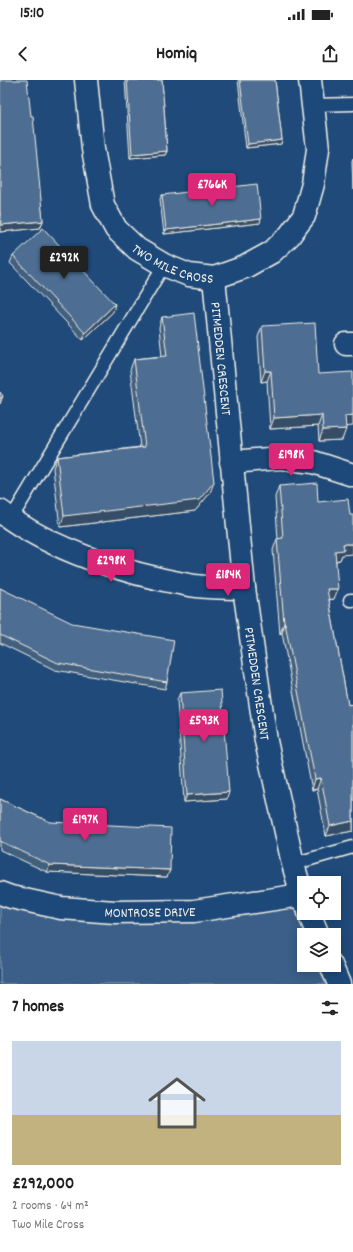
<!DOCTYPE html>
<html lang="en">
<head>
<meta charset="utf-8">
<style>
  body { margin:0; font-family:Dekko,sans-serif; background:#f6f6f6; color:#222; height:100vh; display:flex; flex-direction:column; font-size:15px; white-space:nowrap }
  * { box-sizing:border-box; margin:0 }
  p { font-size:13px; color:#767676 }
  .icon { flex:none; width:22px; height:22px; fill:none; stroke:currentColor; stroke-width:2; stroke-linecap:round; stroke-linejoin:round }
  .map { position:relative; height:904px; overflow:hidden }
  .side { display:flex; flex-direction:column; background:#fff; flex:1 }
  .side>* { flex:none }
  .buttons { position:absolute; left:297px; top:796px; display:grid; gap:8px }
  .buttons a { display:grid; place-items:center; width:44px; height:44px; border-radius:0px; background:#fff; box-shadow:0 2px 10px #0003; font-size:20px }
  .price { position:absolute; translate:-50% -34px; padding:0 9px; border-radius:4px; background:#db2777; color:#fff; font-size:13px; line-height:26px; filter:drop-shadow(0 1px 2px #0008) }
  .price::after { content:''; position:absolute; left:50%; top:24px; width:12px; height:9px; margin-left:-6px; background:inherit; clip-path:polygon(0 0,100% 0,50% 100%) }
  .price.selected { background:#222; color:#fff }
  ul { padding:0; list-style:none }
  li { display:grid; align-content:center; gap:8px; height:212px; padding:0 12px }
  li+li { border-top:1px solid #e0e0e0 }
  li span { display:grid; place-items:center; height:124px; border-radius:0px; color:#555 }
  li>.icon { margin-inline-start:auto }
  span .icon { width:72px; height:72px; fill:#fffc; stroke-width:1 }
  li b { font-size:17px }
  h2 { display:flex; justify-content:space-between; align-items:center; height:48px; padding:0 12px; font-size:17px }
  .status { display:flex; justify-content:space-between; align-items:center; height:28px; padding:0 20px; background:#fff; direction:ltr }
  .status svg { height:11px; fill:currentColor }
  header { display:flex; justify-content:space-between; align-items:center; height:52px; padding:0 12px; background:#fff; font-size:18px; font-weight:800 }
  .map>svg:first-child { display:block }
</style>
</head>
<body>
<div class="status"><b>15:10</b><svg viewBox="0 0 49 12"><path d="M0 12V9h3v3zM5 12V6h3v6zM10 12V3h3v9zM15 12V0h3v12zM26 1h20v11H26zM47 4h2v5h-2z"/></svg></div>
<header><svg class="icon" aria-label="back" viewBox="0 0 24 24"><path d="M15 5l-7 7 7 7"/></svg>Homiq<svg class="icon" aria-label="share" viewBox="0 0 24 24"><path d="M12 15V3M7 8l5-5 5 5M5 13v7h14v-7"/></svg></header>
<div class="map">
<svg width="353" height="904" viewBox="0 0 353 904">
  <rect width="100%" height="100%" fill="#1f4a7a"/>
  <filter id="ink" filterUnits="userSpaceOnUse"><feTurbulence type="fractalNoise" baseFrequency=".025" numOctaves="2"/><feDisplacementMap in="SourceGraphic" scale="8" xChannelSelector="R" yChannelSelector="G"/><feConvolveMatrix kernelMatrix="1 2 1 2 8 2 1 2 1" color-interpolation-filters="sRGB"/></filter>
  <g filter="url(#ink)">
    <!-- green -->
    <path fill="#3a5f88" stroke="#97a8b8" d="M0,813L61,828L301,815L318,855H304V885H331L339,904H0Z"/>
    <g fill="none" stroke-linecap="round" stroke-linejoin="round">
      <defs>
        <path id="lane" d="M313,25L353,24
          M11,439L164,185
          M350,520H353
          M293,784L353,767"/>
        <g id="street">
          <path id="s1" d="M86,0L93,69L103,125L116,149L137,169L164,185L189,195L214,198L245,187L272,172L289,156L304,136L313,104L318,69L310,0"/>
          <path id="s2" d="M214,198L244,508L266,661L293,784L304,822"/>
          <path d="M346,264H353"/>
          <path d="M231,382L281,378L313,382L353,395"/>
          <path d="M0,431C50,470 127,494 189,505C207,508 226,508 244,508"/>
          <path id="s3" d="M0,813L11,817L61,828L115,832L194,831L301,815"/>
          <path d="M309,833L318,855"/>
          <path d="M331,885L339,904"/>
        </g>
      </defs>
      <!-- lane casing -->
      <use href="#lane" stroke="#f4f1e8" stroke-width="15"/>
      <!-- street casing -->
      <use href="#street" stroke="#f4f1e8" stroke-width="25"/>
      <!-- lane -->
      <use href="#lane" stroke="#1f4a7a" stroke-width="12"/>
      <!-- street -->
      <use href="#street" stroke="#1f4a7a" stroke-width="22"/>
    </g>
    <!-- wall -->
    <path fill="#425f7e" stroke="#f4f1e8" d="M0,0L31,36L43,141L40,148L0,152Z
      M125,0H162L167,71L165,75L130,78Z
      M238,0H275L282,60L281,64L246,68Z
      M353,78V110L352,81Z
      M162,115L260,143L164,154L160,119Z
      M13,176L113,232L83,260L10,183Z
      M162,237L210,413L195,431L60,447L53,388L57,377L140,367L130,290L134,279L162,276L159,248Z
      M262,246L318,294L346,346L342,360L319,361L318,346L270,349L267,301L261,302L258,257Z
      M279,406L318,422L342,475L340,480L336,481L334,519L329,520L348,625L353,624V751L326,756L317,709L312,710L282,553L280,554L273,470L277,459H278L275,417Z
      M0,508L167,602L165,609L55,590L0,563Z
      M180,613L227,719L184,722L177,620Z
      M0,719L50,742L170,790L167,797L47,792L0,770Z"/>
    <!-- shaded-wall -->
    <path fill="#364d66" stroke="#f4f1e8" d="M282,60L281,64L246,68L248,64Z
      M167,71L165,75L130,78L132,74Z
      M261,139L260,143L164,154L166,150Z
      M43,141L40,148L0,152V149L1,145Z
      M115,224L113,232L83,260L85,253Z
      M265,291H271L267,301L261,302Z
      M3,316L0,324V319Z
      M322,335L318,346L270,349L274,338Z
      M353,335V346L341,347L345,336Z
      M346,349L342,360L319,361L323,350Z
      M214,402L210,413L195,431L60,447L64,436Z
      M343,464H353V474L342,475L340,480L331,481L335,471Z
      M327,509H338L334,519L323,520Z
      M284,543H285L282,553L280,554Z
      M321,698L317,709L312,710L315,699Z
      M229,712L227,719L184,722L187,715Z
      M353,741V751L326,756L330,746Z
      M50,785L170,790L167,797L47,792Z"/>
    <!-- building -->
    <path fill="#4d6e92" stroke="#f4f1e8" d="M0,0H27L31,36H33L43,141L1,145L0,131Z
      M127,0H162L167,71L132,74Z
      M240,0H275L282,60L248,64Z
      M257,104L261,139L166,150L162,115Z
      M43,148L115,224L85,253L13,176Z
      M194,233L214,402L199,420L64,436L57,377L145,367L134,279L167,276L162,237Z
      M315,243L318,294L353,292V335L345,336L346,349L323,350L322,335L274,338L271,291H265L262,246Z
      M0,312L3,316L0,319Z
      M317,403L318,422L348,419L350,435H353V464H343L344,470L335,471L338,509H327L348,625L353,624V741L330,746L321,698L315,699L285,543H284L277,459L283,458L279,406Z
      M0,508L72,543L174,560L167,602L58,583L0,555Z
      M221,610L229,712L187,715L180,613Z
      M0,719L50,742L171,748L170,790L50,785L0,761Z"/>
  </g>
  <g text-anchor="middle" stroke-width="3" stroke-linejoin="round" paint-order="stroke">
    <!-- street labels -->
    <g font-size="14" fill="#f4f1e8" stroke="#1f4a7a">
      <text dy="5" stroke="none"><textPath href="#s1" startOffset="222">TWO MILE CROSS</textPath></text>
      <text dy="5" stroke="none"><textPath href="#s2" startOffset="81">PITMEDDEN CRESCENT</textPath></text>
      <text dy="5" stroke="none"><textPath href="#s2" startOffset="408">PITMEDDEN CRESCENT</textPath></text>
      <text dy="5" stroke="none"><textPath href="#s3" startOffset="152">MONTROSE DRIVE</textPath></text>
    </g>
  </g>
</svg>
<div class="buttons">
<a><svg class="icon" aria-label="locate" viewBox="0 0 24 24"><circle cx="12" cy="12" r="6"/><path d="M12 2v4M12 18v4M2 12h4M18 12h4"/></svg></a>
<a><svg class="icon" aria-label="layers" viewBox="0 0 24 24"><path d="M12 4l9 5-9 5-9-5zM3 14l9 5 9-5"/></svg></a>
</div>
<b class="price" style="left:212px;top:127px">£766K</b>
<b class="price selected" style="left:64px;top:200px">£292K</b>
<b class="price" style="left:291px;top:397px">£198K</b>
<b class="price" style="left:111px;top:503px">£298K</b>
<b class="price" style="left:228px;top:517px">£184K</b>
<b class="price" style="left:204px;top:663px">£593K</b>
<b class="price" style="left:85px;top:762px">£197K</b>
</div>
<section class="side">
<h2>7 homes<svg class="icon" aria-label="filters" viewBox="0 0 24 24"><path d="M4 7h16M4 17h16"/><circle cx="9" cy="7" r="2"/><circle cx="15" cy="17" r="2"/></svg></h2>
<ul>
<li><span style="background:linear-gradient(#c9d6e8 60%,#c2b280 0)"><svg class="icon" aria-label="home" viewBox="0 0 24 24"><path d="M3 11l9-7 9 7M6 9v11h12V9"/></svg></span><div><b>£292,000</b><p>2 rooms · 64 m²</p><p>Two Mile Cross</p></div></li>
</ul>
</section>
</body>
</html>
